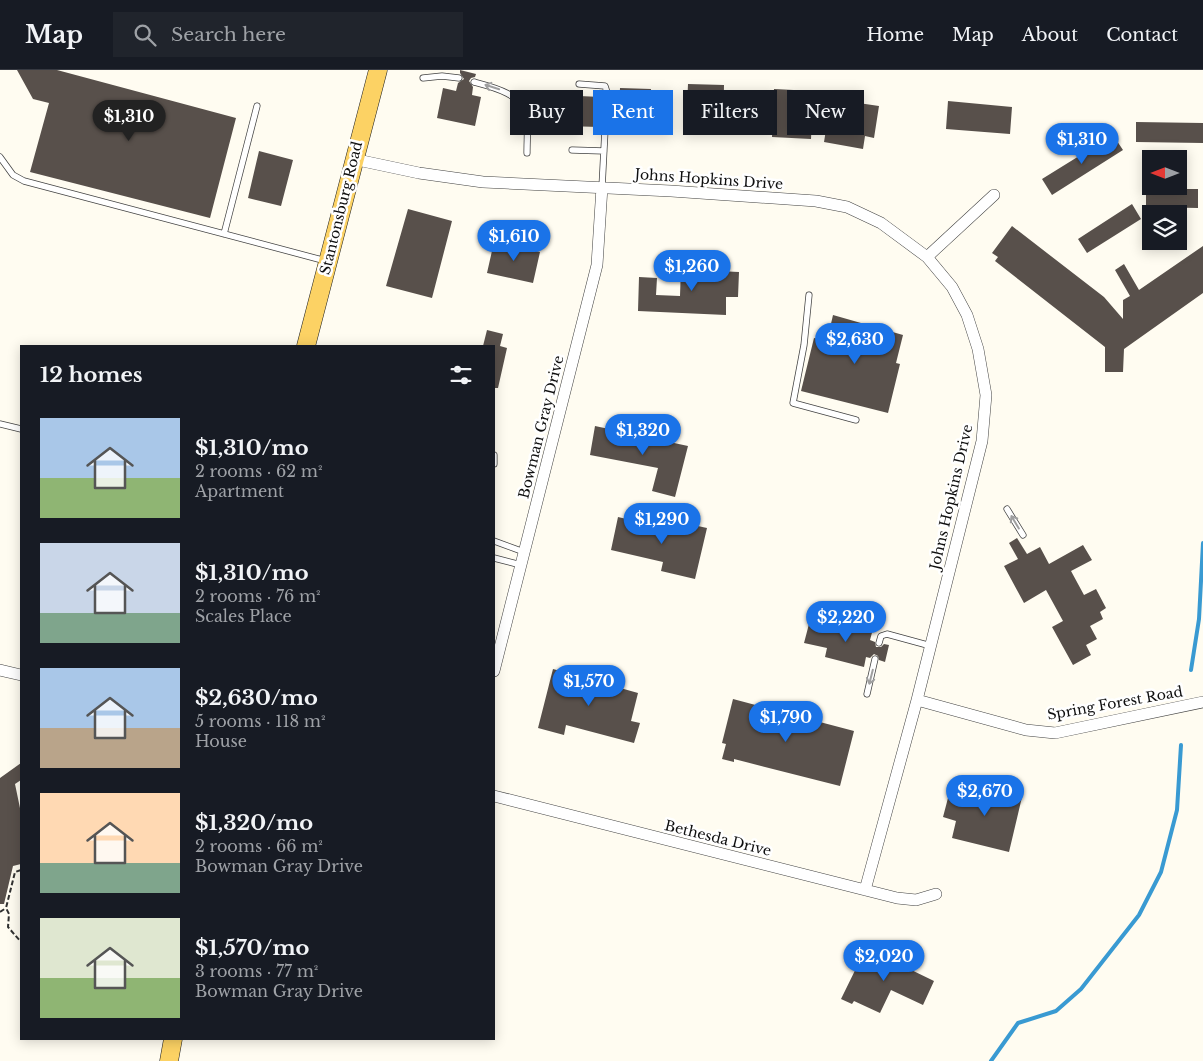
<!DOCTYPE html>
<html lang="en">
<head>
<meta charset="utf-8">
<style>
  body { margin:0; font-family:"Libre Baskerville",serif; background:#20242c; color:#f1f3f6; height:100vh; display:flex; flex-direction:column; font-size:19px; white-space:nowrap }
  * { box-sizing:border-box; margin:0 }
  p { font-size:16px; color:#9ea1a6 }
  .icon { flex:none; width:28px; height:28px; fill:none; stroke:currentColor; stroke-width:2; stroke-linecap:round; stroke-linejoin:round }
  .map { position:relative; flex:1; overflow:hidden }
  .details { position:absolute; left:20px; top:275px; width:475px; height:695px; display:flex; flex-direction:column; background:#171b24; border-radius:0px; box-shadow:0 2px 12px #0003 }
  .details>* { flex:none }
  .banner { position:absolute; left:510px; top:20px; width:475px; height:45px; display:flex; gap:10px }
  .needle { width:32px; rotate:270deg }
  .controls { position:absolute; left:1142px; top:80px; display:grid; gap:10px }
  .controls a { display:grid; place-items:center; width:45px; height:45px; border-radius:0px; background:#171b24; box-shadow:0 2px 12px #0003; font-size:25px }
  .price { position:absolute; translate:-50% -42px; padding:0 11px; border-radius:18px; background:#1a73e8; color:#fff; font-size:16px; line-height:32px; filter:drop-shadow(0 1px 2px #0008) }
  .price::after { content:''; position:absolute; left:50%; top:30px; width:15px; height:11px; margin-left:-8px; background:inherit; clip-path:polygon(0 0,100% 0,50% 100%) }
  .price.on { background:#222; color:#fff }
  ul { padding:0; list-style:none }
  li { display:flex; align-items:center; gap:15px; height:125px; padding:0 20px }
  li span { display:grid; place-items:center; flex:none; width:140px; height:100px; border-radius:0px; color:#555 }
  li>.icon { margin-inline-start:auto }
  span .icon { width:60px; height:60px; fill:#fffc; stroke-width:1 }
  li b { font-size:21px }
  h2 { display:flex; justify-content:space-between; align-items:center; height:60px; padding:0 20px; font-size:21px }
  .chip { padding:0 18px; border-radius:0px; background:#171b24; box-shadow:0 2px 12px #0003; font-size:18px; line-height:45px }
  .chip.on { background:#1a73e8; color:#fff }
  header { display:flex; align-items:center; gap:30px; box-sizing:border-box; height:70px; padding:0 25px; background:#171b24; border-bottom:1px solid #363941 }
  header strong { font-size:24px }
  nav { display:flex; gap:28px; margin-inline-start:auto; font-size:18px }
  .search { width:350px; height:45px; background:#20242c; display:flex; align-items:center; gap:12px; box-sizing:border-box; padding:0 18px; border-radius:0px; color:#9ea1a6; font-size:19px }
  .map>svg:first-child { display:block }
</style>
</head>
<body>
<header>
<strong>Map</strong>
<div class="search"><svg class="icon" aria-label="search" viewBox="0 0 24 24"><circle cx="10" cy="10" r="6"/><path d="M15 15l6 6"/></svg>Search here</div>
<nav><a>Home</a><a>Map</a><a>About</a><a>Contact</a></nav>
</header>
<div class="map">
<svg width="1203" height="991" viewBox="0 0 1203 991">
  <rect width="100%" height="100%" fill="#fffcf1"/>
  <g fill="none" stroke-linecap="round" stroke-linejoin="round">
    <!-- stream -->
    <path stroke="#399ad2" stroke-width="4" d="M1191,600L1199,549L1203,473
      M991,991L1018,953L1056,941L1081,919L1139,845L1161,802L1177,740L1181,675"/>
  </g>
  <!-- building -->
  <path fill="#58504b" d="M17,0H57L236,48L210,148L30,102L49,33L33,29Z
    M460,0L476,4L475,7L471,8L469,11L473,17L472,25L481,27L475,56L437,48L443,18L456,21L458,13L464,9L460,3Z
    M688,14L724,15L723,63L686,61Z
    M620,18L651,19L649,56L618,55Z
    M774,19L813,21L811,69L772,67Z
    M579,26L601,27L599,57L566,56L567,37H578Z
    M831,29L879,36L874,68L865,66L863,79L824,72Z
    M948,31L1012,37L1010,64L946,59Z
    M1136,52L1203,53V73L1136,72Z
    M1113,65L1123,80L1052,125L1042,109Z
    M259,81L293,90L281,136L248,128Z
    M1146,119H1198V138L1146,137Z
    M1132,134L1141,149L1087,183L1078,169Z
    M408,139L452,151L432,228L386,216Z
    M1012,156L1104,227L1123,249V230L1130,226L1115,200L1124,194L1139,220L1203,176V223L1124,279L1123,302H1105V277L995,191L998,187L992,183Z
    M494,172L540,182L533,213L487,203Z
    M681,196L718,198V201L739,202L738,227H726V245L638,241L639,207L657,208L656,225L680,226Z
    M833,245L903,265L896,293L900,294L888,343L801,321L814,268L827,271Z
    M487,260L503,264L500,276L507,278L498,318H494V276H483Z
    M595,356L688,376L675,427L652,421L658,398L590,385Z
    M618,447L673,460L675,451L707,458L695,509L661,501L663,492L611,480Z
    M1017,468L1027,484L1040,477L1049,494L1083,475L1092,490L1071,501L1084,525L1096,519L1106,538L1100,542L1103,549L1090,556L1097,569L1086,575L1091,585L1073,595L1052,557L1063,551L1046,520L1024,533L1004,496L1018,489L1009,473Z
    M835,550L873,559L870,570L875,572L876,577H881L884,574L889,575L885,592L879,590L878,586L874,584L870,588L866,587L864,597L825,587L827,578L804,573L809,554L833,560Z
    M553,599L638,623L631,651L640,653L634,673L566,655L564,665L538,658Z
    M733,629L854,661L840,716L734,689V692L722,689L726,674L722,673Z
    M21,693V710L15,714L21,743V794L13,796L4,834H0V708Z
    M966,713L1022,727L1009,782L952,768L956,751L943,747L948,728L961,732Z
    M866,878L934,911L923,935L891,920L880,943L854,931L852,934L841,929Z"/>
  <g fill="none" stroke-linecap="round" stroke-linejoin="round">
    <defs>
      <path id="service" d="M423,8L442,6L459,8
        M474,12C493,17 523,24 527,47C528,58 527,71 527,83
        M579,14L605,16L607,22L602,117
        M572,80L604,81
        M0,87L13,105L24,111L326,191
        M224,164L257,36
        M809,225L804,275L793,333L856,350
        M0,354L21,359
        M494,385V394
        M1007,439L1023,465
        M494,471L524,482
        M494,488L521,495
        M879,573L881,566L887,564L931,576
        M867,624L875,589"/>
      <path id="minor" d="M353,89L419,103L483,112L671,121L816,131L847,137L881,153L927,187L952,217L967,245L978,279L986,325L982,371L917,630L865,820
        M927,187L994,125
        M0,600L21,605
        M494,601L597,195L602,117
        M917,630L1026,660L1055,663L1203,632
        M494,726L897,828L916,830L936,824"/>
      <path id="primary" d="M306,276L378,0
        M169,991L173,969"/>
    </defs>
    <!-- service casing -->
    <use href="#service" stroke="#424242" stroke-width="7"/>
    <!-- minor casing -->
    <use href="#minor" stroke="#424242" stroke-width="12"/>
    <!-- primary casing -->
    <use href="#primary" stroke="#202020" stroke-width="19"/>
    <!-- path -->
    <path stroke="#313131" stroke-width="2" stroke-dasharray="5 2.5" stroke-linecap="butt" d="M21,718V723
      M21,800L15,802L6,838L9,844L8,857L21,872
      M0,842L6,838"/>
    <!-- service -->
    <use href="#service" stroke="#fff" stroke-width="5.5"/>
    <!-- minor -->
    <use href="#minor" stroke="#fff" stroke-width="11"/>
    <!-- primary -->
    <use href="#primary" stroke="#fcd264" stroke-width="18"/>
  </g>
  <!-- one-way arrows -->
  <defs><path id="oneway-shaft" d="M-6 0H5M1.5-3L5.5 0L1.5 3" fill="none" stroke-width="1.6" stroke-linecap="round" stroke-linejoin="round" transform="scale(1.25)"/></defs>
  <g stroke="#9f9f9f">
    <use href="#oneway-shaft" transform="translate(492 17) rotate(-162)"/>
    <use href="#oneway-shaft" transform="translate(1015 452) rotate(-121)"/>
    <use href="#oneway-shaft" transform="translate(871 607) rotate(104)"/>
  </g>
  <g text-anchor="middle" stroke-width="5" stroke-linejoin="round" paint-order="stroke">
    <!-- street labels -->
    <g font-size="14" fill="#0f0f0f" stroke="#fff">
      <text transform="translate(709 109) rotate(4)" y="5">Johns Hopkins Drive</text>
      <text transform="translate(341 138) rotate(-76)" y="5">Stantonsburg Road</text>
      <text transform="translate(541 357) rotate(-76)" y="5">Bowman Gray Drive</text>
      <text transform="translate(951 427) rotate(-77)" y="5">Johns Hopkins Drive</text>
      <text transform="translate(1115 633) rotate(-10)" y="5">Spring Forest Road</text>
      <text transform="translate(718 768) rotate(14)" y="5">Bethesda Drive</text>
    </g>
  </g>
</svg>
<div class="controls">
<a><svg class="needle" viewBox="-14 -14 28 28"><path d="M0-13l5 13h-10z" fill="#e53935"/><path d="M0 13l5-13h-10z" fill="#9ea1a6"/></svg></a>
<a><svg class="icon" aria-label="layers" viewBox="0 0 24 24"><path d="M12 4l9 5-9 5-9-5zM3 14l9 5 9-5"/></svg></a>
</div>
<b class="price on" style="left:129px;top:72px">$1,310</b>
<b class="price" style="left:1082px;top:95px">$1,310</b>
<b class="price" style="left:514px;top:192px">$1,610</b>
<b class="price" style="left:692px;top:222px">$1,260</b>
<b class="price" style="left:855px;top:295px">$2,630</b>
<b class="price" style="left:643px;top:386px">$1,320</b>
<b class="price" style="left:662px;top:475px">$1,290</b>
<b class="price" style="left:846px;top:573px">$2,220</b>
<b class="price" style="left:589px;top:637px">$1,570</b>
<b class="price" style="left:786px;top:673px">$1,790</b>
<b class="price" style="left:985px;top:747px">$2,670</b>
<b class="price" style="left:884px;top:912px">$2,020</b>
<div class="banner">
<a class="chip">Buy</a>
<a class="chip on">Rent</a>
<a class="chip">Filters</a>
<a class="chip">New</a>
</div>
<section class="details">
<h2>12 homes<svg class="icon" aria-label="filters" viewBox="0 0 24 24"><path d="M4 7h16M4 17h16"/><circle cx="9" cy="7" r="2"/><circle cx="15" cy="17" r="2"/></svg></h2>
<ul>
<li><span style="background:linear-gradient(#a9c7e8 60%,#8fb573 0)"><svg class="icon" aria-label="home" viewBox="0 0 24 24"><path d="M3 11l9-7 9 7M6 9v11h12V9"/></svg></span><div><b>$1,310/mo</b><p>2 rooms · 62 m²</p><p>Apartment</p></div></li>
<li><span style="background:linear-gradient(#c9d6e8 70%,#7fa58c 0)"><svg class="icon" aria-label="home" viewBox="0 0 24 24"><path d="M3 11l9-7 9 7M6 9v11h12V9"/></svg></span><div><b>$1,310/mo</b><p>2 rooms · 76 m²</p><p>Scales Place</p></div></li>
<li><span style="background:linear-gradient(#a9c7e8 60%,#b9a48a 0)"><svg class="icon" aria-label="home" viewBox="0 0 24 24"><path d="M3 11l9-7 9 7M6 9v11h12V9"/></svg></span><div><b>$2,630/mo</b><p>5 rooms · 118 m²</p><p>House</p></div></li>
<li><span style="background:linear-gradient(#ffd9b3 70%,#7fa58c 0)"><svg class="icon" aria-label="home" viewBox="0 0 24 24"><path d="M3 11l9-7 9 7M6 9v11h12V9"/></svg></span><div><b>$1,320/mo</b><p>2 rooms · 66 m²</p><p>Bowman Gray Drive</p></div></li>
<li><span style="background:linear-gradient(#dfe7d0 60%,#8fb573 0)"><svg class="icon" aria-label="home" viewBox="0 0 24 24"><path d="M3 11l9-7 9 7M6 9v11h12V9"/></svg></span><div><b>$1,570/mo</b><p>3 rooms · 77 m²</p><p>Bowman Gray Drive</p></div></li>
</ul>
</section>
</div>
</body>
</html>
